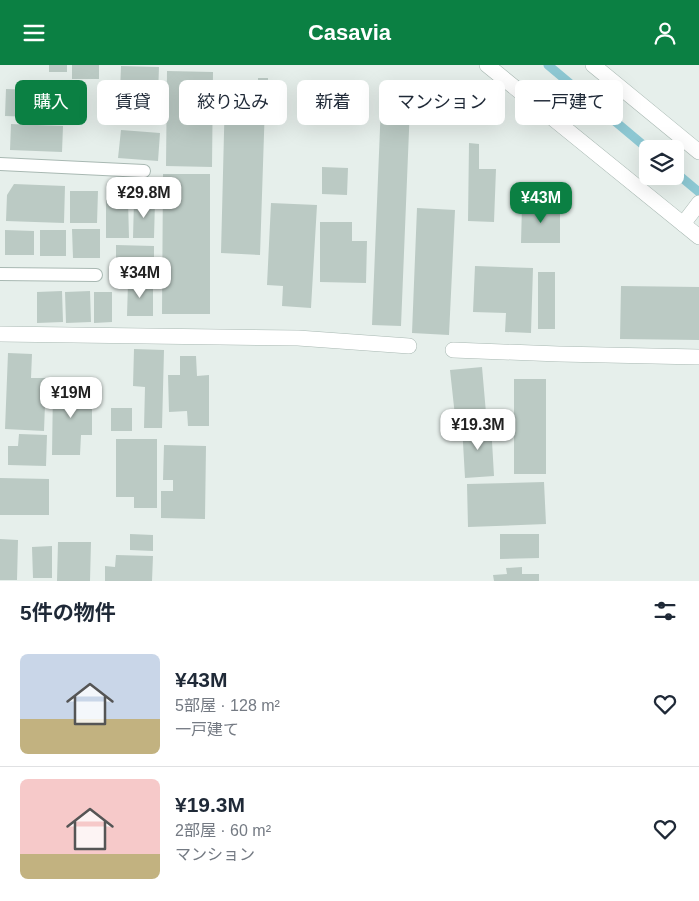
<!DOCTYPE html>
<html lang="ja">
<head>
<meta charset="utf-8">
<style>
  body { margin:0; font-family:Arial,"Noto Sans JP",sans-serif; background:#f6f6f7; color:#1f2937; height:100vh; display:flex; flex-direction:column; font-size:19px; white-space:nowrap }
  * { box-sizing:border-box; margin:0 }
  p { font-size:16px; color:#747a83 }
  .icon { flex:none; width:28px; height:28px; fill:none; stroke:currentColor; stroke-width:2; stroke-linecap:round; stroke-linejoin:round }
  .map { position:relative; height:516px; overflow:hidden }
  .details { display:flex; flex-direction:column; background:#fff; flex:1 }
  .details>* { flex:none }
  .banner { position:absolute; left:15px; top:15px; width:670px; height:45px; display:flex; gap:10px }
  .fabs { position:absolute; left:639px; top:75px; display:grid; gap:10px }
  .fabs a { display:grid; place-items:center; width:45px; height:45px; border-radius:8px; background:#fff; box-shadow:0 5px 20px #0002; font-size:25px }
  .price { position:absolute; translate:-50% -42px; padding:0 11px; border-radius:10px; background:#fff; color:#222; font-size:16px; line-height:32px; filter:drop-shadow(0 1px 2px #0008) }
  .price::after { content:''; position:absolute; left:50%; top:30px; width:15px; height:11px; margin-left:-8px; background:inherit; clip-path:polygon(0 0,100% 0,50% 100%) }
  .price.on { background:#0b8043; color:#fff }
  ul { padding:0; list-style:none }
  li { display:flex; align-items:center; gap:15px; height:125px; padding:0 20px }
  li+li { border-top:1px solid #e0e1e3 }
  li span { display:grid; place-items:center; flex:none; width:140px; height:100px; border-radius:8px; color:#555 }
  li>.icon { margin-inline-start:auto }
  span .icon { width:60px; height:60px; fill:#fffc; stroke-width:1 }
  li b { font-size:21px }
  h2 { display:flex; justify-content:space-between; align-items:center; height:60px; padding:0 20px; font-size:21px }
  .tag { padding:0 18px; border-radius:8px; background:#fff; box-shadow:0 5px 20px #0002; font-size:18px; line-height:45px }
  .tag.on { background:#0b8043; color:#fff }
  header { display:flex; justify-content:space-between; align-items:center; height:65px; padding:0 20px; background:#0b8043; color:#fff; font-size:22px; font-weight:700 }
  .map>svg:first-child { display:block }
</style>
</head>
<body>
<header><svg class="icon" aria-label="menu" viewBox="0 0 24 24"><path d="M4 6h16M4 12h16M4 18h16"/></svg>Casavia<svg class="icon" aria-label="person" viewBox="0 0 24 24"><circle cx="12" cy="8" r="4"/><path d="M4 21q1-7 8-7t8 7"/></svg></header>
<div class="map">
<svg width="699" height="516" viewBox="0 0 699 516">
  <rect width="100%" height="100%" fill="#e6efeb"/>
  <g fill="none" stroke-linecap="round" stroke-linejoin="round">
    <!-- stream -->
    <path stroke="#8ec9d4" stroke-width="9" d="M548,0L648,84
      M675,107L699,127"/>
  </g>
  <!-- building -->
  <path fill="#bbcac4" d="M49,0H67V7H49Z
    M72,0H99V14H72Z
    M121,1L159,2L158,29L120,27Z
    M167,6L213,7L212,102L166,101Z
    M258,13H268V35L258,36Z
    M6,24L64,26L63,53L5,51Z
    M225,28L247,29L246,39H265L260,190L221,188Z
    M119,37H159V60H119Z
    M381,39L410,41L401,261L372,260Z
    M11,59L63,61L62,87L10,85Z
    M121,65L160,68L158,96L118,93Z
    M469,78L479,79V104H496L494,157L468,156Z
    M322,102L348,103L347,130L322,129Z
    M163,109H210V249H162Z
    M14,119L65,121L64,158L6,156L7,130Z
    M70,126H98L97,158H70Z
    M106,135H128L129,173H106Z
    M134,135L155,136L154,173H133Z
    M271,138L317,140L311,243L282,241L283,221L267,220Z
    M522,140L560,141V178H521Z
    M417,143L455,145L449,270L412,268Z
    M320,157H352V176H367L366,218L320,217Z
    M72,164H100V193H73Z
    M5,165L34,166V190H5Z
    M40,165H66V191H40Z
    M116,180L154,181V210H130V200L116,199Z
    M475,201L533,203L531,268L505,267L506,248L473,247Z
    M538,207H555V264H538Z
    M128,217H153V251H127Z
    M621,221L699,222V275L620,274Z
    M62,226L63,257L37,258V227Z
    M90,226L91,257L66,258L65,227Z
    M94,227H112V257L94,258Z
    M134,284L164,285L162,363H144L145,322L133,321Z
    M8,288L32,289L31,313H46L44,366L5,364Z
    M180,291H196L197,311L209,310V361H188L187,346L169,347L168,310H180Z
    M482,302L486,348L455,351L450,305Z
    M514,314H546V409H514Z
    M53,322H92V370H81L80,390H52Z
    M111,343H132V366H111Z
    M491,359L494,411L465,413L462,360Z
    M19,369L47,370L46,401L8,400V381H18Z
    M116,374H157V443H134V432H116Z
    M164,380L206,381L205,454L161,453V426H173V415H163Z
    M0,413L49,414V450H0Z
    M544,417L546,459L468,462L467,419Z
    M130,469L153,470V486L130,485Z
    M500,469H539V493L500,494Z
    M0,474L18,475L17,515H0Z
    M58,477H91L90,516H57Z
    M52,481V513H33L32,482Z
    M116,490L153,491L152,516H105V501L115,502Z
    M522,502V509H539V516H494L493,510L507,509L506,503Z"/>
  <g fill="none" stroke-linecap="round" stroke-linejoin="round">
    <defs>
      <path id="service" d="M0,99L144,106
        M0,209L96,210"/>
      <path id="minor" d="M593,0L699,87
        M683,159L699,138
        M0,269L298,273L409,281
        M453,285L559,289L699,292"/>
      <path id="tertiary" d="M487,0L699,172"/>
    </defs>
    <!-- service casing -->
    <use href="#service" stroke="#a8b8b2" stroke-width="14"/>
    <!-- minor casing -->
    <use href="#minor" stroke="#a8b8b2" stroke-width="16"/>
    <!-- tertiary casing -->
    <use href="#tertiary" stroke="#a8b8b2" stroke-width="16"/>
    <!-- service -->
    <use href="#service" stroke="#fff" stroke-width="12"/>
    <!-- minor -->
    <use href="#minor" stroke="#fff" stroke-width="15"/>
    <!-- tertiary -->
    <use href="#tertiary" stroke="#fff" stroke-width="15"/>
  </g>
</svg>
<div class="fabs">
<a><svg class="icon" aria-label="layers" viewBox="0 0 24 24"><path d="M12 4l9 5-9 5-9-5zM3 14l9 5 9-5"/></svg></a>
</div>
<b class="price" style="left:144px;top:154px">¥29.8M</b>
<b class="price on" style="left:541px;top:159px">¥43M</b>
<b class="price" style="left:140px;top:234px">¥34M</b>
<b class="price" style="left:71px;top:354px">¥19M</b>
<b class="price" style="left:478px;top:386px">¥19.3M</b>
<div class="banner">
<a class="tag on">購入</a>
<a class="tag">賃貸</a>
<a class="tag">絞り込み</a>
<a class="tag">新着</a>
<a class="tag">マンション</a>
<a class="tag">一戸建て</a>
</div>
</div>
<section class="details">
<h2>5件の物件<svg class="icon" aria-label="filters" viewBox="0 0 24 24"><path d="M4 7h16M4 17h16"/><circle cx="9" cy="7" r="2"/><circle cx="15" cy="17" r="2"/></svg></h2>
<ul>
<li><span style="background:linear-gradient(#c9d6e8 65%,#c2b280 0)"><svg class="icon" aria-label="home" viewBox="0 0 24 24"><path d="M3 11l9-7 9 7M6 9v11h12V9"/></svg></span><div><b>¥43M</b><p>5部屋 · 128 m²</p><p>一戸建て</p></div><svg class="icon" aria-label="heart" viewBox="0 0 24 24"><path d="M12 20l-8-8c-3-5 5-10 8-4 3-6 11-1 8 4z"/></svg></li>
<li><span style="background:linear-gradient(#f6c9c9 75%,#c2b280 0)"><svg class="icon" aria-label="home" viewBox="0 0 24 24"><path d="M3 11l9-7 9 7M6 9v11h12V9"/></svg></span><div><b>¥19.3M</b><p>2部屋 · 60 m²</p><p>マンション</p></div><svg class="icon" aria-label="heart" viewBox="0 0 24 24"><path d="M12 20l-8-8c-3-5 5-10 8-4 3-6 11-1 8 4z"/></svg></li>
</ul>
</section>
</body>
</html>
